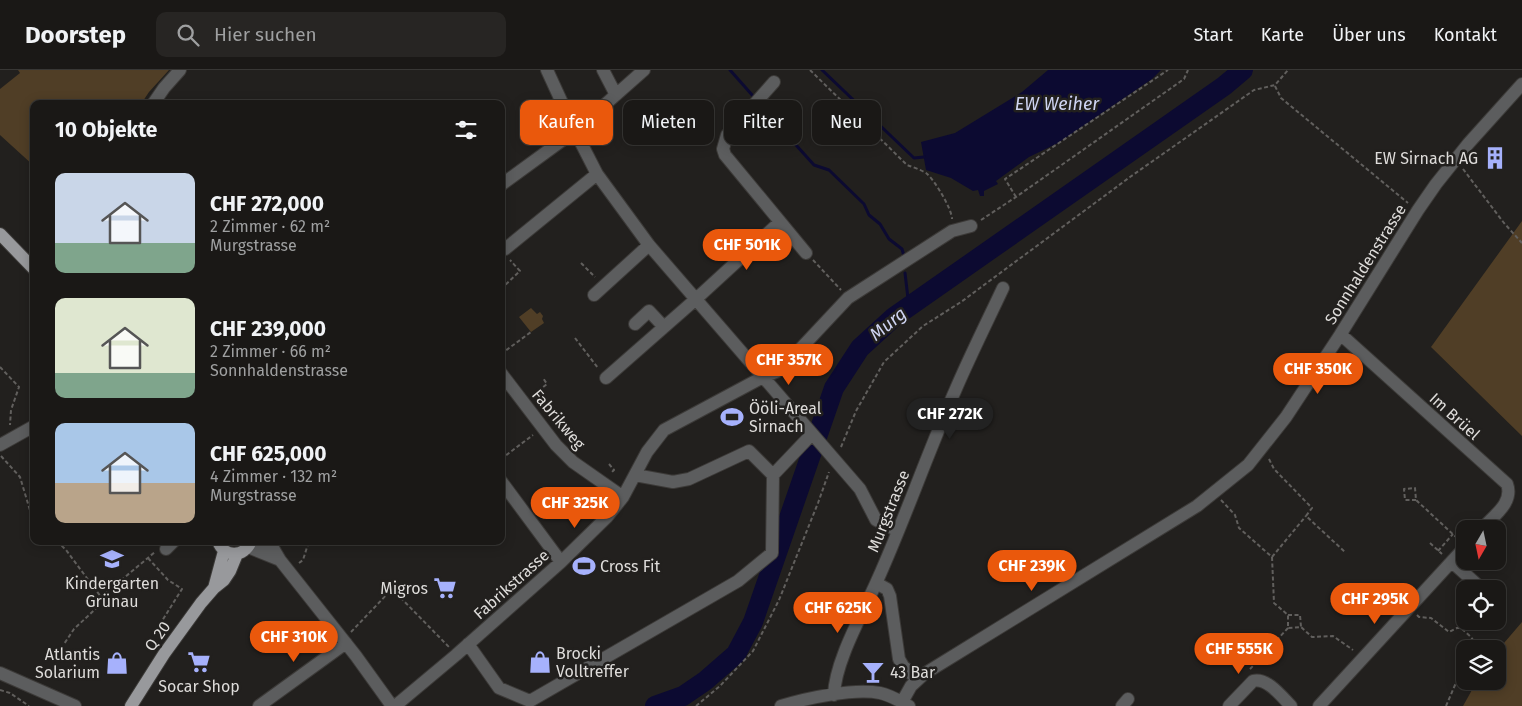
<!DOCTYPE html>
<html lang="de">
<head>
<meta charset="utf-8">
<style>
  body { margin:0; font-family:"Fira Sans",sans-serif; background:#272523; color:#f1f3f6; height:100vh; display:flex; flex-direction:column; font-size:19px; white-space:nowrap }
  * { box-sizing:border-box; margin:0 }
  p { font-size:16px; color:#9fa0a1 }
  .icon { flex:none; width:28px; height:28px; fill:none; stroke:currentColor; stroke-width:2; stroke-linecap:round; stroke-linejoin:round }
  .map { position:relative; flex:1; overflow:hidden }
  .side { position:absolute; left:30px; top:30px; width:475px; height:445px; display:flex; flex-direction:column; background:#1a1816; border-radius:10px; box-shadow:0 2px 12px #0003,0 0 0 1px #383735 }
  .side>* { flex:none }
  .banner { position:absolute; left:520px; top:30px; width:475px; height:45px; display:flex; gap:10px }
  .needle { width:32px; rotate:189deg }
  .tools { position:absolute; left:1456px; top:450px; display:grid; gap:10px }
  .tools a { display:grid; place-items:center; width:50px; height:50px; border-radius:10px; background:#1a1816; box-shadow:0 2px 12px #0003,0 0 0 1px #383735; font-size:25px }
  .price { position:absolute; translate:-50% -42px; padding:0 11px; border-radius:18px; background:#ea580c; color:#fff; font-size:16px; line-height:32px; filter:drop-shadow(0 1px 2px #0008) }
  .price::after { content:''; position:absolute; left:50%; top:30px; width:15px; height:11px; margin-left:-8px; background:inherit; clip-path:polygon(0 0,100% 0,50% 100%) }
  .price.current { background:#222; color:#fff }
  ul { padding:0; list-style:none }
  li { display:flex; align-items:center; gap:15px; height:125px; padding:0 25px }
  li span { display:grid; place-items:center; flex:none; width:140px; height:100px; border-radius:10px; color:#555 }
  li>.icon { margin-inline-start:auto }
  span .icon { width:60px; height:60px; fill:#fffc; stroke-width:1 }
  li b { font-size:21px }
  h2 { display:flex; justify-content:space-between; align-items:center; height:60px; padding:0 25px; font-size:21px }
  .pill { padding:0 18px; border-radius:10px; background:#1a1816; box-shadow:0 2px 12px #0003,0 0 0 1px #383735; font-size:18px; line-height:45px }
  .pill.current { background:#ea580c; color:#fff }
  header { display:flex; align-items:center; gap:30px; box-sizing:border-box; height:70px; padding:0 25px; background:#1a1816; border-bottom:1px solid #383735 }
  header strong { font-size:24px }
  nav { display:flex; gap:28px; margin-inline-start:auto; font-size:18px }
  .search { width:350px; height:45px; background:#272523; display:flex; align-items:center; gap:12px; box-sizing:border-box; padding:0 18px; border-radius:10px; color:#9fa0a1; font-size:19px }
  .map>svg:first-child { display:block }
</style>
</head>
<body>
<header>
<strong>Doorstep</strong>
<div class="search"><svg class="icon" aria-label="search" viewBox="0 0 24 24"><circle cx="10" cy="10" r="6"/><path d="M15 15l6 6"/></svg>Hier suchen</div>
<nav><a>Start</a><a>Karte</a><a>Über uns</a><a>Kontakt</a></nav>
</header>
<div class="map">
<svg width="1522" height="636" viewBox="0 0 1522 636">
  <rect width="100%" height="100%" fill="#22201e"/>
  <!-- green -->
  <path fill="#503e26" d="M18,0H169L149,22L141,34H34V96L0,65V19L20,3Z
    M1522,151V366L1431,277Z
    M531,238L537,244L540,242L543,246L542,249L544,253L531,262L519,247Z
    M1522,552V636H1463L1477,611H1498V580Z"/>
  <!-- water -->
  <path fill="#0c0a31" d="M1048,0H1161L1152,9L1058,73L1029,87L996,111L998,114L984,121V126H980L978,120L973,121L951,108L926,100L921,72L955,63L1022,22Z"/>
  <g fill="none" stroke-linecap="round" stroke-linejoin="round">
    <!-- stream -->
    <path stroke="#0c0a31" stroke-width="3" d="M730,0L753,26
      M822,0L914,88L924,87
      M762,36L791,66L796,75L814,95L829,100L864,134L869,145L880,154L889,169L902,179L904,186
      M905,203L909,237"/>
    <!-- river -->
    <path stroke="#0c0a31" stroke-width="20" d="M655,636L683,626L705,611L736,584L753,552L834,318L860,278L894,247L1224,16L1243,0"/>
    <defs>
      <path id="minor" d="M547,0L575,61L597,104L649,175L860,419L876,450L898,461
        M603,0L616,25
        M774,12L727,65L723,79L725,85L806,183
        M153,34L164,18L180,0
        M501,115L575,61L644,0
        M505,179L597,104
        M594,225L649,175
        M635,254L649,241L664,257
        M1340,265L1347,270L1507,414C1514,433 1493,446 1482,459
        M501,303L556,375L573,392L623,427
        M606,308L696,229L780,152
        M0,375L34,356
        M635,405L673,412L689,409L749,381L773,405L812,364
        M501,411L561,492
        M263,471L273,478L280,490L356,586L392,636
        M248,477L280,490
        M166,479L174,471
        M1452,492L1482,519
        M876,513L887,519L890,526L899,589L903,596L917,609
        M468,574L499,618L530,631L738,511L772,483L773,405
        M0,603L75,636
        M834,625C835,591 863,543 877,511C905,449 927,384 955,321C970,286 987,252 1003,218
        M902,632L911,616L924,604L1197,436L1248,395L1286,347L1340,265L1418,140L1436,114L1468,74L1522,14
        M259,636L346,573
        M395,636L456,585L561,492L607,447L623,427L647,382L664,360L763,307L776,302L788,292L848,228L952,161L971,156
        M781,636C807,628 854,618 880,623C890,625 900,631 909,636
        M1122,636L1128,629
        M1229,636L1253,611C1267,607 1282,627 1291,636
        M1319,636L1465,477"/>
      <path id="major" d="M0,164L34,199
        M218,471C224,488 244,488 251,471
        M214,518L224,481
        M131,636L164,584L201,533L214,518L224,510L230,501L237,484"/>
    </defs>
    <!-- minor casing -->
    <use href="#minor" stroke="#3c3a38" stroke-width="14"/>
    <!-- major casing -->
    <use href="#major" stroke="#3c3a38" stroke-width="14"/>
    <!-- path -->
    <path stroke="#615f5d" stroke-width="2" stroke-dasharray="4 2.5" stroke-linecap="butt" d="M810,0L907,95C913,97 921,100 926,103C934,109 952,139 952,149
      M1275,16L1281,28L1408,133
      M1463,99L1504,153L1522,173
      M1016,127L1005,109L1168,0
      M981,150L1016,127L1184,9L1188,0
      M813,190L841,220
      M581,193L595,207
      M501,219L520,201L510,190
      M575,268L598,298
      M501,284L531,262
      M0,297L19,317L11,340L10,355
      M533,325L547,314L543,308
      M841,377L856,341L884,292L923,256L961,232L1130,107L1254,20L1275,15L1288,0
      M1,386L20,407L32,447L34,449
      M501,389L533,365
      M1269,389L1274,399L1312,438L1306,446L1345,482
      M609,394L614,400L611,403
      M1221,430L1235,445L1239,458L1272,487L1274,533L1288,545V558L1301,557L1312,567L1333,566L1353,580
      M1416,430H1405L1404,419L1415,418L1416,430L1456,467
      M57,471L66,480L104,531L74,559L64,574
      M1430,473L1442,484
      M1438,481L1453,464
      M1272,487L1306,446
      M148,488L168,510L182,519L155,562L162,567
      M299,493L303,490L309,471
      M101,527L155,482
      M1288,545H1300L1301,557
      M1417,545L1419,547L1431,548L1449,562L1457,558H1461L1471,567L1479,579
      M351,562L392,519L449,577
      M1250,599L1288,558
      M0,620L10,623L29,636
      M696,636L720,616L753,581L779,530L818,433L829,402
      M1446,636L1455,615L1465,602"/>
    <!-- minor -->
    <use href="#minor" stroke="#5c5d5e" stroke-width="12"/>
    <!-- major -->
    <use href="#major" stroke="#98999c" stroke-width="12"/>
  </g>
  <!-- icons -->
  <defs>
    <symbol id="building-bare" viewBox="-9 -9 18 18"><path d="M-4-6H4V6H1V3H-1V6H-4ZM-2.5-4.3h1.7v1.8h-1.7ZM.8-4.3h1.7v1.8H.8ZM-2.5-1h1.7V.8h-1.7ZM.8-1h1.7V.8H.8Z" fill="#a6b1fc" stroke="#22201e" stroke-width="2.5" paint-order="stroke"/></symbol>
    <symbol id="stadium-bare" viewBox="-9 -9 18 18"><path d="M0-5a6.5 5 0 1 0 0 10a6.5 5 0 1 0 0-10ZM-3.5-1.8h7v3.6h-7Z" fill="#a6b1fc" stroke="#22201e" stroke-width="2.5" paint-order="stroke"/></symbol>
    <symbol id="school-bare" viewBox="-9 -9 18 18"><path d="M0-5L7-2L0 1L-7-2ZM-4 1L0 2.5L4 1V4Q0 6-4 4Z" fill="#a6b1fc" stroke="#22201e" stroke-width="2.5" paint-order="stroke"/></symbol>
    <symbol id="supermarket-bare" viewBox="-9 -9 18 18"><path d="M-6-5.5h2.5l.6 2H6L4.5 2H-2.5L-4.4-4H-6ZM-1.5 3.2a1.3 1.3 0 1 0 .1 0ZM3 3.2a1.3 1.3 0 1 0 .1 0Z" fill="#a6b1fc" stroke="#22201e" stroke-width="2.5" paint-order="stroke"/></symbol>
    <symbol id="shop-bare" viewBox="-9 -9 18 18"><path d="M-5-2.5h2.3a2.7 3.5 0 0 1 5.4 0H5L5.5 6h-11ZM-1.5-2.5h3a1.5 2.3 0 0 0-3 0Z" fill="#a6b1fc" stroke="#22201e" stroke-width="2.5" paint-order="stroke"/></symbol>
    <symbol id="bar-bare" viewBox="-9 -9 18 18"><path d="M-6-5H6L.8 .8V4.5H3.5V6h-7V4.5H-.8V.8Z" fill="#a6b1fc" stroke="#22201e" stroke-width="2.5" paint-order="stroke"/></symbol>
  </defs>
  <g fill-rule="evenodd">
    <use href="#building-bare" x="1479" y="72" width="32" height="32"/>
    <use href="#stadium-bare" x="716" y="331" width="32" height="32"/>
    <use href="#school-bare" x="96" y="473" width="32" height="32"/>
    <use href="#stadium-bare" x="568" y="480" width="32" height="32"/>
    <use href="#supermarket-bare" x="429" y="502" width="32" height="32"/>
    <use href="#supermarket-bare" x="183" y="576" width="32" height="32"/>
    <use href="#shop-bare" x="524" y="576" width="32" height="32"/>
    <use href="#shop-bare" x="101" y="577" width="32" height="32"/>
    <use href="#bar-bare" x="857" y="586" width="32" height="32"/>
  </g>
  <g text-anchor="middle" stroke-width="5" stroke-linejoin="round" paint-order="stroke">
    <!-- poi labels -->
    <g font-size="16" fill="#dedcda" stroke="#22201e" text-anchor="start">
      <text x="1478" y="94" text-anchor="end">EW Sirnach AG</text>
      <text x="749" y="344">Ööli-Areal<tspan x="749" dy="18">Sirnach</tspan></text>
      <text x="600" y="502">Cross Fit</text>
      <text x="112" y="519" text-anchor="middle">Kindergarten<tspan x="112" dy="18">Grünau</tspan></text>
      <text x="428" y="524" text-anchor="end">Migros</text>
      <text x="556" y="589">Brocki<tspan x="556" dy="18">Volltreffer</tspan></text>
      <text x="100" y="590" text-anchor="end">Atlantis<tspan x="100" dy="18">Solarium</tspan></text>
      <text x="890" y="608">43 Bar</text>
      <text x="199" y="622" text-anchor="middle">Socar Shop</text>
    </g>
    <!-- street labels -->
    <g font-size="16" fill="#dedcda" stroke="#22201e">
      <text transform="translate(1365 194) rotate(-58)" y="6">Sonnhaldenstrasse</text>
      <text transform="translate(1455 346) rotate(42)" y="6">Im Brüel</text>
      <text transform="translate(559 349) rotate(50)" y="6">Fabrikweg</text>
      <text transform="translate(888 441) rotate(-68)" y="6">Murgstrasse</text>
      <text transform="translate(511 514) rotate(-42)" y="6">Fabrikstrasse</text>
      <text transform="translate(157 566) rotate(-55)" y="6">Q 20</text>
    </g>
    <!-- water labels -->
    <g font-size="18" font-style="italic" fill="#cfd4f2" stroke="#22201e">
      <text x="1057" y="40">EW Weiher</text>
      <text transform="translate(888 254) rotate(-39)" y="6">Murg</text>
    </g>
  </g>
</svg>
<div class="tools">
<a><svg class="needle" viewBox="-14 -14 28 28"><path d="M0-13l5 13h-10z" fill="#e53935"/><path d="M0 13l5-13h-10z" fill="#9fa0a1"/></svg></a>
<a><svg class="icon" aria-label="locate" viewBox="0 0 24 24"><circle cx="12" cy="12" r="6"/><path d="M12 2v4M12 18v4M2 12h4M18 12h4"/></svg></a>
<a><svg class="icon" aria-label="layers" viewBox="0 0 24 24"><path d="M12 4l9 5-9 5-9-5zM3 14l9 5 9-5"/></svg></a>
</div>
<b class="price" style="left:747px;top:201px">CHF 501K</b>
<b class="price" style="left:789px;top:316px">CHF 357K</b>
<b class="price" style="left:1318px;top:325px">CHF 350K</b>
<b class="price current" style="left:950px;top:370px">CHF 272K</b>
<b class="price" style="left:575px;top:459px">CHF 325K</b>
<b class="price" style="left:1032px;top:522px">CHF 239K</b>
<b class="price" style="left:1375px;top:555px">CHF 295K</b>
<b class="price" style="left:838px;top:564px">CHF 625K</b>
<b class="price" style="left:294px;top:593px">CHF 310K</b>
<b class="price" style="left:1239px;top:605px">CHF 555K</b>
<div class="banner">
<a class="pill current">Kaufen</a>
<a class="pill">Mieten</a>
<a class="pill">Filter</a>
<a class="pill">Neu</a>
</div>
<section class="side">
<h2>10 Objekte<svg class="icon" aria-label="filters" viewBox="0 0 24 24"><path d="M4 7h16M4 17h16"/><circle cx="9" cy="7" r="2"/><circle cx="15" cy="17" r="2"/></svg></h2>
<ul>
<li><span style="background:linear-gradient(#c9d6e8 70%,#7fa58c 0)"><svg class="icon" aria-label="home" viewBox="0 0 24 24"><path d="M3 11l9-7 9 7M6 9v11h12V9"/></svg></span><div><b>CHF 272,000</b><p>2 Zimmer · 62 m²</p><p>Murgstrasse</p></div></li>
<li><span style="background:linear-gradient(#dfe7d0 75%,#7fa58c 0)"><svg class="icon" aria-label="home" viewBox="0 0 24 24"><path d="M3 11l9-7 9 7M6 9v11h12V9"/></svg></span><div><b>CHF 239,000</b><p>2 Zimmer · 66 m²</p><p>Sonnhaldenstrasse</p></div></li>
<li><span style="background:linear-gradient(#a9c7e8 60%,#b9a48a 0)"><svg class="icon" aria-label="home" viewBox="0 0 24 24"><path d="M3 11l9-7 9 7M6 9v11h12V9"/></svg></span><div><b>CHF 625,000</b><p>4 Zimmer · 132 m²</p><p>Murgstrasse</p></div></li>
</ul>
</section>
</div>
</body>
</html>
